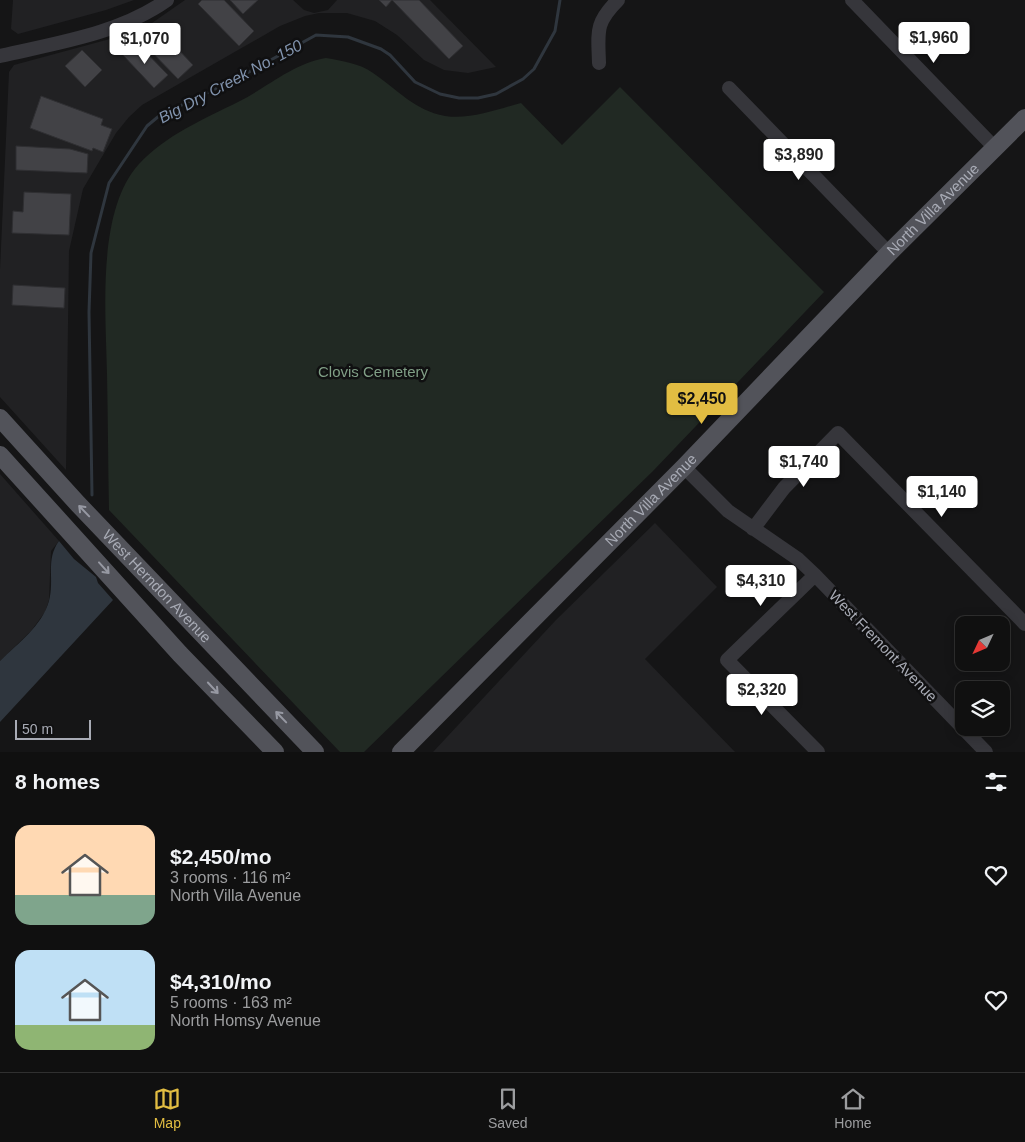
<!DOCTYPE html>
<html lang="en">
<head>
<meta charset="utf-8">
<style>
  body { margin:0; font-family:Arial,sans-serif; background:#1e1e1e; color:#f1f3f6; height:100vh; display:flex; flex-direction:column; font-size:19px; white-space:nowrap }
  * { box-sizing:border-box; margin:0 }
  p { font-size:16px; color:#9c9d9f }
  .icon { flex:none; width:28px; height:28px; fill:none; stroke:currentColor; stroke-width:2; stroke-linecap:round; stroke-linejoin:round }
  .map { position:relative; height:752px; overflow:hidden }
  .side { display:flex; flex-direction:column; background:#101010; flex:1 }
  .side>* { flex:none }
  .needle { width:32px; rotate:226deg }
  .fabs { position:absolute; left:955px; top:616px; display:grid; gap:10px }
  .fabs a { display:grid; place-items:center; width:55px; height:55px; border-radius:10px; background:#101010; box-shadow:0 2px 12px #0003,0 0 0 1px #303030; font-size:25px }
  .scale { position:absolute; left:15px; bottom:12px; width:76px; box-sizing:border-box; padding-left:5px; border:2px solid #a8abb5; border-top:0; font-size:14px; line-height:18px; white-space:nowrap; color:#a8abb5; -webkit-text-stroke:4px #101011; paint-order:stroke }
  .price { position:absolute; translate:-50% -42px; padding:0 11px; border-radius:5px; background:#fff; color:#222; font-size:16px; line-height:32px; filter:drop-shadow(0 1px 2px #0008) }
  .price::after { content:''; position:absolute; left:50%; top:30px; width:15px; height:11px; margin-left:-8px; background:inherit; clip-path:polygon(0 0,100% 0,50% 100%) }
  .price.current { background:#e2bd42; color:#111 }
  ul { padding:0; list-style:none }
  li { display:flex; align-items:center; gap:15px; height:125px; padding:0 15px }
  li span { display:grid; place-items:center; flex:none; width:140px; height:100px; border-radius:15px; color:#555 }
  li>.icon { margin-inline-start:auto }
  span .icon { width:60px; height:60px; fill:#fffc; stroke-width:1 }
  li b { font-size:21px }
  h2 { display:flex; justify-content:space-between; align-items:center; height:60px; padding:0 15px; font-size:21px }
  .tabs { display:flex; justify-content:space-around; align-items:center; height:70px; border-top:1px solid #303030; background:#101010; font-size:14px; color:#9c9d9f }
  .tabs a { display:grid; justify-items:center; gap:2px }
  .tabs .current { color:#e2bd42 }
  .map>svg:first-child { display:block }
</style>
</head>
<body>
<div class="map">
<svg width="1025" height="752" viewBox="0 0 1025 752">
  <rect width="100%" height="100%" fill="#151516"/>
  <!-- built -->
  <path fill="#212123" d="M13,0H134L106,10L18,34L11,29Z
    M185,0H293L304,10L314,13L328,10L337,0H430L496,67L468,73L444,70L424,60L397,35L375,21L347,13H319L305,16L280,26L142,105L129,117L116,133L83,189L69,251L66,470L0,397V270L9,72L14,65L132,33L152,23Z
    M0,474L59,541L51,551L49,600L45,612L31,631L0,661Z
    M655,523L717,587L645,659L735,752H433L556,620Z"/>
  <!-- green -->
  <path fill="#212923" d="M326,58C342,61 359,63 373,73C398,90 414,110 445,116C470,120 498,109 521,103L562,145L620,87L824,292L653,471L364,752H340L109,510C108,465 108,419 107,374C106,314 96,211 139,164C166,135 204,119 238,102C268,87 292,64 326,58Z"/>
  <!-- water -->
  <path fill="#2f363e" d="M59,541L74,559L96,577L98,583L113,600L0,722V661C18,643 42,626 49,601C55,579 45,560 59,541Z"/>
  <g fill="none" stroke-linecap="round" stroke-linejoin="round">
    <!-- stream -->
    <path stroke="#2f363e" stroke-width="3" d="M92,495L89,312L91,253L109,183L147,126L159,116L238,78L316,35L348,37L381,49L390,55L415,82L440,94L459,98H478L496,94L523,79L534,69L555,31L560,0"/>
  </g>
  <!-- building -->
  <path fill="#424246" stroke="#2f2f32" d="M202,0H224L254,31L239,46L198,4Z
    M230,0H258L243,14Z
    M379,0H419L463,46L449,59L392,0L386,7Z
    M159,29L193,65L178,79L144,44Z
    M135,41L168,75L154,88L122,54Z
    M82,50L102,70L85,87L65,66Z
    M41,96L103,119L101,125L112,129L103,152L93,148L92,151L30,128Z
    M16,146L70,149L88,154L87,173L16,170Z
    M24,192L71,194L69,235L12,233L13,211L23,212Z
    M13,285L65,288L64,308L12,305Z"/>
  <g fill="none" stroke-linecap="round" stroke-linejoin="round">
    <!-- minor -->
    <path stroke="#36363b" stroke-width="14" d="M852,0L995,148
      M0,56C56,43 119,34 167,0
      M599,63C598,31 595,23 618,0
      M729,88L889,253
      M684,467L728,511L798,559L815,575L986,752
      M753,529L784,488L838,433L1025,624
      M815,575L727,660L818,752"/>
    <!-- major -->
    <g stroke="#52535a" stroke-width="18">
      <path id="s1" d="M0,418L78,504L315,752"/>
      <path d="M0,455L180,654L275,752"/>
      <path id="s2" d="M401,752L684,467L889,253L1025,118"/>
    </g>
  </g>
  <!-- one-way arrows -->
  <defs><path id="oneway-shaft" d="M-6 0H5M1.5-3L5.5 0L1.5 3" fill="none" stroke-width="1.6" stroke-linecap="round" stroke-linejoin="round" transform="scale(1.25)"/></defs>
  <g stroke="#9799a3">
    <use href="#oneway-shaft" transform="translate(84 511) rotate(-134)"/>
    <use href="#oneway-shaft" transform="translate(104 568) rotate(48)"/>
    <use href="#oneway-shaft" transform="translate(213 688) rotate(47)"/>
    <use href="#oneway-shaft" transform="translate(281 717) rotate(-134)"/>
  </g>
  <g text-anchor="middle" stroke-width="5" stroke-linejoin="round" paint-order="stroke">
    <!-- street labels -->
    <g font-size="15" fill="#a8abb5" stroke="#101011">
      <text dy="5" stroke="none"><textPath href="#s2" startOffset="760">North Villa Avenue</textPath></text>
      <text dy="5" stroke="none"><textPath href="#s2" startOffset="355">North Villa Avenue</textPath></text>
      <text dy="5" stroke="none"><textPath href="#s1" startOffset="230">West Herndon Avenue</textPath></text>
      <text transform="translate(883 646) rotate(46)" y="5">West Fremont Avenue</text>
    </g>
    <!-- park labels -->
    <g font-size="15" fill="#809f86" stroke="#101011">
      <text x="373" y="377">Clovis Cemetery</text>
    </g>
    <!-- water labels -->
    <g font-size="16" font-style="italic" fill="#8294ae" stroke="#101011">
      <text transform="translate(230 81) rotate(-28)" y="6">Big Dry Creek No. 150</text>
    </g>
  </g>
</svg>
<div class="fabs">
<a><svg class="needle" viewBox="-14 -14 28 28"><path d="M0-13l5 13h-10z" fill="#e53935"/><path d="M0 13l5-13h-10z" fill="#9c9d9f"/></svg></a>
<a><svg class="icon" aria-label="layers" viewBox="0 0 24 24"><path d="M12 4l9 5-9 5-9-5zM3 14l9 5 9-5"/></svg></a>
</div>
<div class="scale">50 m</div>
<b class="price" style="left:934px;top:64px">$1,960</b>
<b class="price" style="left:145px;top:65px">$1,070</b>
<b class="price" style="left:799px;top:181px">$3,890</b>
<b class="price current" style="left:702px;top:425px">$2,450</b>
<b class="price" style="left:804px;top:488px">$1,740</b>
<b class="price" style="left:942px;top:518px">$1,140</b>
<b class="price" style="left:761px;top:607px">$4,310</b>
<b class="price" style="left:762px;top:716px">$2,320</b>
</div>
<section class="side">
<h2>8 homes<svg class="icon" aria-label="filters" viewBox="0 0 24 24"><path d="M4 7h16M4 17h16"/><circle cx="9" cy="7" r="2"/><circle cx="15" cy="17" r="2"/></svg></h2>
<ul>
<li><span style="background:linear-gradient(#ffd9b3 70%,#7fa58c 0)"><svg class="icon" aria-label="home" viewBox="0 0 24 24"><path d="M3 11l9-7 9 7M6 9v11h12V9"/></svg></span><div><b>$2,450/mo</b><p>3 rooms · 116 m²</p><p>North Villa Avenue</p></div><svg class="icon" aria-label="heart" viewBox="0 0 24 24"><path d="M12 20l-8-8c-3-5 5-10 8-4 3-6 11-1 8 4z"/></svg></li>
<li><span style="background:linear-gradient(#bfe0f5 75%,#8fb573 0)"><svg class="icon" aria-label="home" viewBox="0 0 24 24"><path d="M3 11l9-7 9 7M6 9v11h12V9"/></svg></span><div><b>$4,310/mo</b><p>5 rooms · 163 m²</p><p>North Homsy Avenue</p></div><svg class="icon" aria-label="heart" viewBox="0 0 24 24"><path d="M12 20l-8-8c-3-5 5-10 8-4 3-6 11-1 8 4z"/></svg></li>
</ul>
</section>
<nav class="tabs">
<a class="current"><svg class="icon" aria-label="map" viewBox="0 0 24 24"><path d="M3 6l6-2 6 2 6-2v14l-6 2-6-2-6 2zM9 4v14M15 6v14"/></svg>Map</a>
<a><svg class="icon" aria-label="saved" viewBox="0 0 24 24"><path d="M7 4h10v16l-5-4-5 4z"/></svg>Saved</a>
<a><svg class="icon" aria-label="home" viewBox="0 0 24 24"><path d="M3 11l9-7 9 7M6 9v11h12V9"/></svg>Home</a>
</nav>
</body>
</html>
